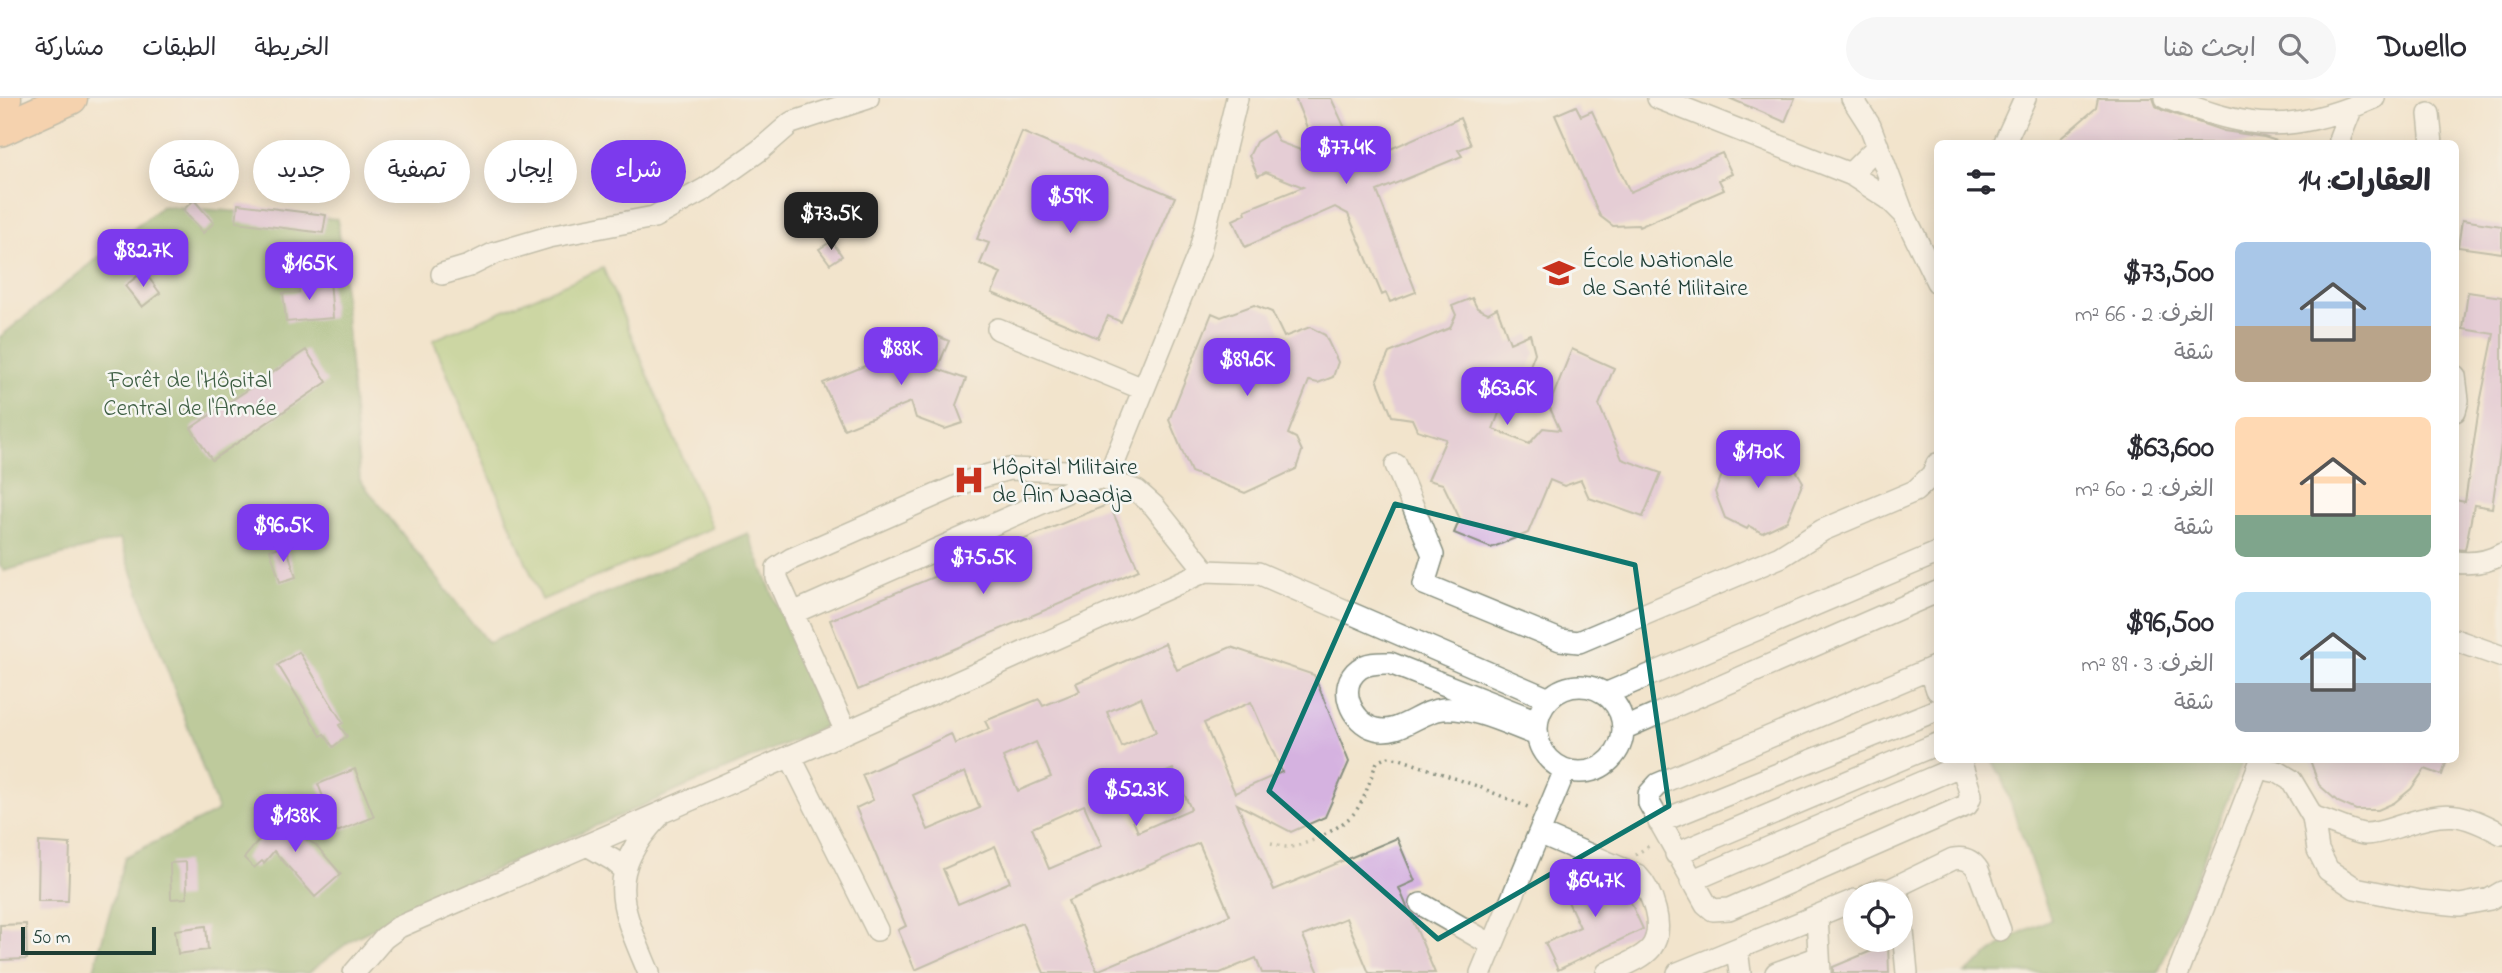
<!DOCTYPE html>
<html lang="ar">
<head>
<meta charset="utf-8">
<style>
  body { margin:0; font-family:"Indie Flower","Playpen Sans Arabic",sans-serif; background:#f7f7f7; color:#2b2b33; direction:rtl; height:100vh; display:flex; flex-direction:column; font-size:26px; white-space:nowrap }
  * { box-sizing:border-box; margin:0 }
  p { font-size:23px; color:#7c7c81 }
  .icon { flex:none; width:38px; height:38px; fill:none; stroke:currentColor; stroke-width:2; stroke-linecap:round; stroke-linejoin:round }
  .map { position:relative; flex:1; overflow:hidden; direction:ltr }
  .drawer { position:absolute; left:1934px; top:42px; width:525px; height:623px; display:flex; flex-direction:column; background:#fff; border-radius:10px; box-shadow:0 4px 18px #0003; direction:rtl }
  .drawer>* { flex:none }
  .hud { position:absolute; left:21px; top:42px; width:665px; height:63px; direction:rtl; display:flex; gap:14px }
  .controls { position:absolute; left:1843px; top:784px; display:grid; gap:14px }
  .controls a { display:grid; place-items:center; width:70px; height:70px; border-radius:50%; background:#fff; box-shadow:0 4px 18px #0003; font-size:35px }
  .scale { position:absolute; left:21px; bottom:18px; width:135px; box-sizing:border-box; padding-left:7px; border:4px solid #1f3d34; border-top:0; font-size:19px; line-height:24px; white-space:nowrap; color:#1f3d34; -webkit-text-stroke:5px #f6f6f2; paint-order:stroke }
  .price { position:absolute; translate:-50% -60px; padding:0 16px; border-radius:14px; background:#7c3aed; color:#fff; font-size:23px; line-height:46px; filter:drop-shadow(0 2px 4px #0008) }
  .price::after { content:''; position:absolute; left:50%; top:42px; width:21px; height:16px; margin-left:-10px; background:inherit; clip-path:polygon(0 0,100% 0,50% 100%) }
  .price.on { background:#222; color:#fff }
  ul { padding:0; list-style:none }
  li { display:flex; align-items:center; gap:21px; height:175px; padding:0 28px }
  li span { display:grid; place-items:center; flex:none; width:196px; height:140px; border-radius:10px; color:#555 }
  li>.icon { margin-inline-start:auto }
  span .icon { width:84px; height:84px; fill:#fffc; stroke-width:1 }
  li b { font-size:30px }
  h2 { display:flex; justify-content:space-between; align-items:center; height:84px; padding:0 28px; font-size:30px }
  .pill { padding:0 24px; border-radius:32px; background:#fff; box-shadow:0 4px 18px #0003; font-size:24px; line-height:63px }
  .pill.on { background:#7c3aed; color:#fff }
  header { display:flex; align-items:center; gap:42px; box-sizing:border-box; height:98px; padding:0 35px; background:#fff; border-bottom:2px solid #e1e1e2 }
  header strong { font-size:33px }
  nav { display:flex; gap:38px; margin-inline-start:auto; font-size:24px }
  .search { width:490px; height:63px; background:#f7f7f7; display:flex; align-items:center; gap:18px; box-sizing:border-box; padding:0 24px; border-radius:38px; color:#7c7c81; font-size:26px }
  .map>svg:first-child { display:block }
</style>
</head>
<body>
<header>
<strong>Dwello</strong>
<div class="search"><svg class="icon" aria-label="search" viewBox="0 0 24 24"><circle cx="10" cy="10" r="6"/><path d="M15 15l6 6"/></svg>ابحث هنا</div>
<nav><a>الخريطة</a><a>الطبقات</a><a>مشاركة</a></nav>
</header>
<div class="map">
<svg width="2502" height="875" viewBox="0 0 2502 875">
  <rect width="100%" height="100%" fill="#f6f6f2"/>
  <filter id="ink" filterUnits="userSpaceOnUse"><feTurbulence type="fractalNoise" baseFrequency=".0143" numOctaves="2"/><feDisplacementMap in="SourceGraphic" scale="14" xChannelSelector="R" yChannelSelector="G"/><feConvolveMatrix kernelMatrix="1 2 1 2 8 2 1 2 1" color-interpolation-filters="sRGB"/></filter>
  <filter id="wash" filterUnits="userSpaceOnUse"><feTurbulence type="fractalNoise" baseFrequency=".00686" numOctaves="4" result="noise"/><feDisplacementMap in="SourceGraphic" scale="28" xChannelSelector="R" yChannelSelector="G"/><feGaussianBlur stdDeviation="1.57" result="paint"/><feColorMatrix in="noise" values="0 0 0 0 0 0 0 0 0 0 0 0 0 0 0 0 0 1.4 0 .05"/><feComposite in="paint" operator="in"/></filter>
  <g filter="url(#wash)">
    <rect width="100%" height="100%" fill="#f2e4cc"/>
    <!-- green -->
    <path fill="#9ec672" stroke="#5e8253" stroke-width="2" d="M603,170L712,430L542,502L433,242Z"/>
    <!-- forest -->
    <path fill="#7eab64" stroke="#4e744c" stroke-width="2" d="M162,108L338,121L360,382L488,545L748,435L826,628L478,779L354,840L308,875H93L125,759L218,713L120,441L4,473L0,467V239Z
      M1992,662H2243L2158,875H1965L2013,838L2051,821L2001,678Z"/>
    <g id="blocks">
      <!-- building -->
      <path fill="#d5b2e0" fill-rule="evenodd" d="M1295,0H1331L1357,56L1368,61L1460,20L1471,47L1458,52L1462,58L1377,93L1416,194L1390,204L1386,195L1382,197L1348,116L1335,109L1245,149L1233,122L1246,116L1245,112L1303,89L1266,74L1258,78L1249,58L1256,44L1273,33L1279,44L1319,59Z
        M1729,0H1795L1785,24Z
        M2098,0H2153L2156,8L2162,12L2224,33L2264,39L2277,43V46H2054L2096,10Z
        M1576,8L1581,18L1592,13L1630,94L1722,55L1732,76L1719,82L1724,92L1639,129L1638,127L1613,128L1600,118L1555,17Z
        M1022,34L1175,99L1121,224L1108,218L1098,240L992,195L1001,175L980,166L989,145L977,141Z
        M194,102L214,125L203,135L183,112Z
        M238,106L326,117L323,135L236,124Z
        M2462,122L2502,128V155L2458,149Z
        M832,143L842,158L830,166L819,151Z
        M144,173L160,195L142,209L125,188Z
        M330,182L333,220L286,224L283,195L299,194L298,185Z
        M2468,194L2502,199V340L2492,410L2474,407L2465,452L2455,451V402L2465,404L2479,310L2494,236L2463,231Z
        M1472,200L1477,210L1488,215L1497,210L1510,245L1530,236L1535,255L1524,283L1509,289L1493,331L1529,346L1543,330L1560,332L1549,308L1572,251L1614,270L1599,307L1622,361L1661,375L1643,419L1589,400L1581,382L1564,388L1550,382L1528,435L1491,450L1454,435L1460,421L1443,386L1428,382L1446,341L1417,332L1412,321L1392,318L1377,281L1389,255L1450,230L1456,217L1452,208Z
        M1254,207L1272,214L1284,239L1310,229L1325,237L1338,264L1333,279L1318,285L1309,283L1288,336L1296,340L1302,353L1296,371L1245,395L1191,374L1169,322L1212,215L1221,219Z
        M922,231L949,243L937,271L966,281L956,307L963,325L945,331L916,320L911,304L844,331L823,285L914,248Z
        M306,252L327,284L212,362L191,330Z
        M1757,348L1783,360L1792,374L1796,372L1803,384L1787,423L1762,435L1749,428L1747,431L1725,420L1715,394L1730,357Z
        M1109,406L1139,472L858,592L830,522Z
        M286,447L296,479L280,484L270,452Z
        M1165,545L1177,572L1231,549L1314,577L1349,664L1325,719L1291,734L1237,706L1274,792L1397,740L1415,783L1399,790L1435,875H1369L1346,820L1303,838L1319,875H1262L1256,860L1220,875H1044L1022,825L915,872L898,832L906,828L856,710L873,702L862,677L951,636L955,646L989,631L985,623L1039,601L1043,608L1080,593L1076,585ZM1141,599L1156,634L1122,649L1107,614ZM1251,604L1282,674L1235,695L1204,625ZM1036,644L1051,679L1018,693L1003,659ZM1173,671L1191,711L1138,734L1121,694ZM965,674L980,710L928,732L913,697ZM1084,707L1102,748L1049,771L1032,730ZM1199,745L1230,817L1097,873L1068,803ZM995,748L1010,784L958,806L943,771Z
        M299,554L343,625L339,627L347,638L333,649L324,636L321,638L278,567Z
        M2310,662H2447L2442,677L2425,671L2411,691L2394,705L2378,712H2356L2338,704L2319,687Z
        M355,671L374,719L337,734L318,686Z
        M287,709L300,721L290,732L316,747L341,776L315,799L274,753L264,765L262,763L254,770L244,760Z
        M39,744L70,746L68,803H38Z
        M186,764L187,800L171,801L170,765Z
        M1597,774L1622,785L1643,831L1558,872L1545,845L1580,829L1562,791Z
        M26,826L27,861L0,862V827Z
        M206,828L208,852L178,856L175,832Z
        M1888,846L1889,875H1833V869Z"/>
    </g>
  </g>
  <g filter="url(#ink)">
    <use href="#blocks" fill-opacity="0" stroke="#889080" stroke-width="2"/>
    <g fill="none" stroke-linecap="round" stroke-linejoin="round">
      <defs>
        <path id="minor" d="M1658,0L1850,76L1889,101L1904,116L1937,184
          M1852,0L1870,28L1901,110
          M2166,0C2193,9 2220,20 2249,24C2291,31 2335,17 2374,0
          M2429,16L2432,46
          M2004,46L2025,0
          M2340,46V39L2352,9
          M1850,76L1878,48
          M442,176L469,168L495,155L549,139L654,119L705,91L760,52L791,25L868,0
          M998,231L1143,291
          M2455,278L2458,302L2455,313
          M1396,367L1433,457L1424,486L1560,542L1579,544L1780,459L1823,432L1915,393L1932,377L1937,366
          M1107,382L1200,152L1237,0
          M2455,464C2471,466 2488,464 2502,456
          M793,515L1096,381
          M2455,542L2500,558
          M1937,568L1658,686L1649,696V705L1706,806L1713,812L1729,811L1967,707L1971,697L1960,662
          M1930,571L1937,592
          M1537 631a43 43 0 1 1 86 0a43 43 0 1 1-86 0Z
          M1605,596L1937,455
          M1623,631L1937,494
          M846,634L777,480V470L791,461L968,383L1009,371L1067,373L1107,382L1137,393L1154,408L1206,473
          M1537,637C1507,626 1475,609 1443,611C1420,613 1400,637 1376,631C1351,625 1336,588 1359,571C1368,564 1380,565 1390,565L1537,623
          M790,658L877,832
          M2258,670L2278,674L2291,682L2313,719L2318,752L2328,772L2355,790L2419,803L2460,807L2490,801L2502,794
          M2313,719C2326,722 2356,736 2365,736C2378,736 2390,731 2403,727C2447,712 2461,714 2502,736
          M1659,724L1937,612
          M1539,735L1637,777C1652,793 1666,830 1651,850C1641,862 1621,868 1607,875
          M587,747L613,762L625,772
          M1676,756L1937,646
          M1691,783L1962,667
          M1889,792L1953,761C1964,759 1972,762 1978,772L2000,832
          M1869,796L1882,791L1896,796
          M1900,802L1907,875
          M1421,806L1492,847
          M1817,818L1820,875
          M1737,851L1740,875
          M354,875L384,840L399,829L846,634L1206,473L1258,475L1549,601
          M649,875C622,810 603,778 658,719
          M1481,875L1565,672
          M1678,875L1855,802
          M1776,875L1819,859
          M2178,875L2261,662"/>
        <path id="highway" d="M0,2L5,0
          M0,32L71,0"/>
      </defs>
      <!-- minor casing -->
      <use href="#minor" stroke="#889080" stroke-width="24"/>
      <!-- highway casing -->
      <use href="#highway" stroke="#889080" stroke-width="35"/>
      <!-- path -->
      <path stroke="#889080" stroke-width="3.5" stroke-dasharray="2 5" stroke-linecap="butt" d="M1271,745C1276,746 1282,749 1287,749C1306,749 1343,729 1355,714C1366,700 1370,680 1377,664L1387,659L1400,661L1477,688L1530,710
        M1635,757L1652,746"/>
      <!-- minor -->
      <use href="#minor" stroke="#fff" stroke-width="21"/>
      <!-- highway -->
      <use href="#highway" stroke="#f9bc8a" stroke-width="32"/>
    </g>
  </g>
  <!-- marked area -->
  <path d="M0 0H2502V875H0ZM1395,406L1635,467L1669,708L1438,841L1269,693Z" fill="#f2e4cc" fill-opacity=".55" fill-rule="evenodd"/>
  <path fill="none" stroke="#0f766e" stroke-width="5" stroke-linejoin="round" d="M1395,406L1635,467L1669,708L1438,841L1269,693Z"/>
  <!-- icons -->
  <defs>
    <symbol id="university-bare" viewBox="-9 -9 18 18"><path d="M0-5L7-2L0 1L-7-2ZM-4 1L0 2.5L4 1V4Q0 6-4 4Z" fill="#c8321e" stroke="#f6f6f2" stroke-width="2.5" paint-order="stroke"/></symbol>
    <symbol id="hospital-bare" viewBox="-9 -9 18 18"><path d="M-5-5h3v3.5h4V-5h3V5h-3V1.5h-4V5h-3Z" fill="#c8321e" stroke="#f6f6f2" stroke-width="2.5" paint-order="stroke"/></symbol>
  </defs>
  <g fill-rule="evenodd">
    <use href="#university-bare" x="1537" y="153" width="44" height="44"/>
    <use href="#hospital-bare" x="947" y="360" width="44" height="44"/>
  </g>
  <g text-anchor="middle" stroke-width="5" stroke-linejoin="round" paint-order="stroke">
    <!-- poi labels -->
    <g font-size="24" fill="#1f3d34" stroke="#f6f6f2" text-anchor="start">
      <text x="1582" y="169">École Nationale<tspan x="1582" dy="28">de Santé Militaire</tspan></text>
      <text x="992" y="376">Hôpital Militaire<tspan x="992" dy="28">de Ain Naadja</tspan></text>
    </g>
    <!-- park labels -->
    <g font-size="24" fill="#3f5f44" stroke="#f6f6f2">
      <text x="190" y="289">Forêt de l'Hôpital<tspan x="190" dy="28">Central de l'Armée</tspan></text>
    </g>
  </g>
</svg>
<div class="controls">
<a><svg class="icon" aria-label="locate" viewBox="0 0 24 24"><circle cx="12" cy="12" r="6"/><path d="M12 2v4M12 18v4M2 12h4M18 12h4"/></svg></a>
</div>
<div class="scale">50 m</div>
<b class="price" style="left:1346px;top:88px">$77.4K</b>
<b class="price" style="left:1070px;top:137px">$59K</b>
<b class="price on" style="left:831px;top:154px">$73.5K</b>
<b class="price" style="left:143px;top:191px">$82.7K</b>
<b class="price" style="left:309px;top:204px">$165K</b>
<b class="price" style="left:901px;top:289px">$88K</b>
<b class="price" style="left:1247px;top:300px">$89.6K</b>
<b class="price" style="left:1507px;top:329px">$63.6K</b>
<b class="price" style="left:1758px;top:392px">$170K</b>
<b class="price" style="left:283px;top:466px">$96.5K</b>
<b class="price" style="left:983px;top:498px">$75.5K</b>
<b class="price" style="left:1136px;top:730px">$52.3K</b>
<b class="price" style="left:295px;top:756px">$138K</b>
<b class="price" style="left:1595px;top:821px">$64.7K</b>
<div class="hud">
<a class="pill on">شراء</a>
<a class="pill">إيجار</a>
<a class="pill">تصفية</a>
<a class="pill">جديد</a>
<a class="pill">شقة</a>
</div>
<section class="drawer">
<h2>العقارات: 14<svg class="icon" aria-label="filters" viewBox="0 0 24 24"><path d="M4 7h16M4 17h16"/><circle cx="9" cy="7" r="2"/><circle cx="15" cy="17" r="2"/></svg></h2>
<ul>
<li><span style="background:linear-gradient(#a9c7e8 60%,#b9a48a 0)"><svg class="icon" aria-label="home" viewBox="0 0 24 24"><path d="M3 11l9-7 9 7M6 9v11h12V9"/></svg></span><div><b>$73,500</b><p>الغرف: 2 · 66 m²</p><p>شقة</p></div></li>
<li><span style="background:linear-gradient(#ffd9b3 70%,#7fa58c 0)"><svg class="icon" aria-label="home" viewBox="0 0 24 24"><path d="M3 11l9-7 9 7M6 9v11h12V9"/></svg></span><div><b>$63,600</b><p>الغرف: 2 · 60 m²</p><p>شقة</p></div></li>
<li><span style="background:linear-gradient(#bfe0f5 65%,#9aa5b1 0)"><svg class="icon" aria-label="home" viewBox="0 0 24 24"><path d="M3 11l9-7 9 7M6 9v11h12V9"/></svg></span><div><b>$96,500</b><p>الغرف: 3 · 89 m²</p><p>شقة</p></div></li>
</ul>
</section>
</div>
</body>
</html>
